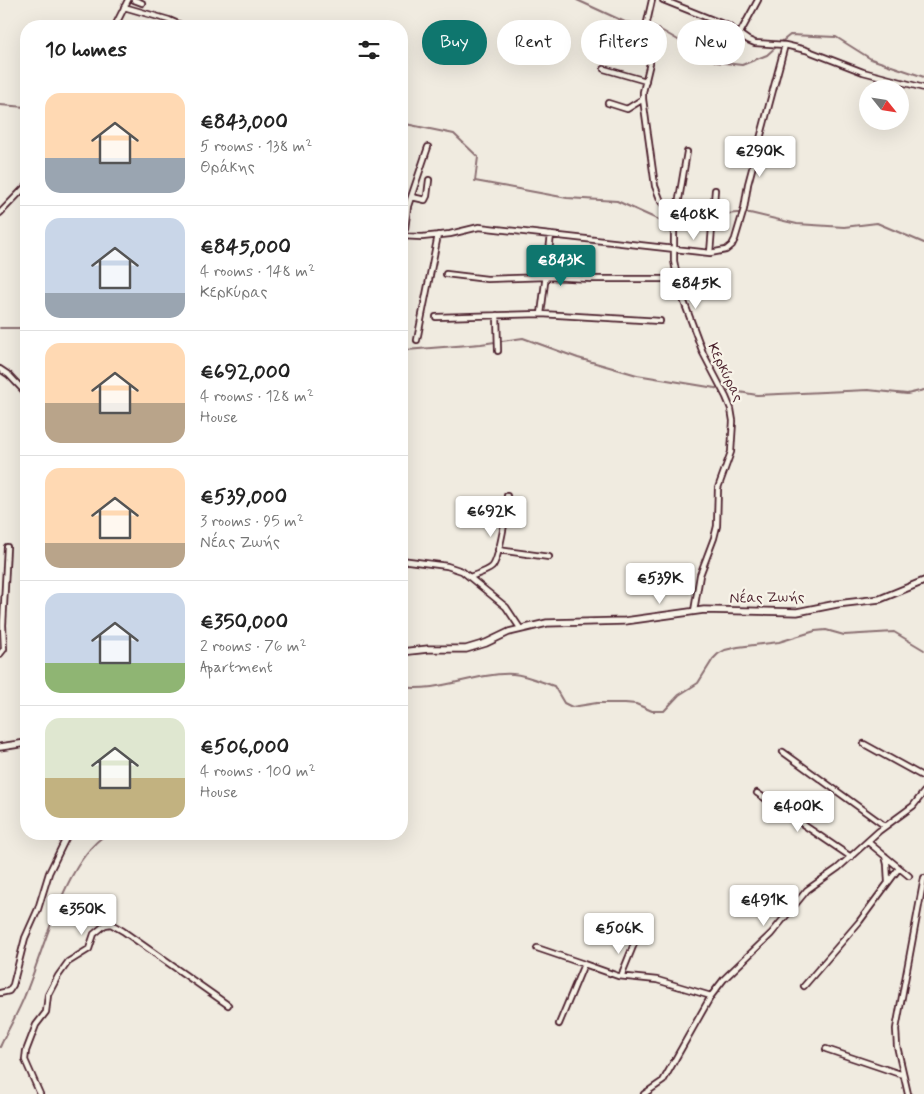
<!DOCTYPE html>
<html lang="en">
<head>
<meta charset="utf-8">
<style>
  body { margin:0; font-family:Mynerve,sans-serif; background:#f6f6f6; color:#222; height:100vh; display:flex; flex-direction:column; font-size:19px; white-space:nowrap }
  * { box-sizing:border-box; margin:0 }
  p { font-size:16px; color:#767676 }
  .icon { flex:none; width:28px; height:28px; fill:none; stroke:currentColor; stroke-width:2; stroke-linecap:round; stroke-linejoin:round }
  .map { position:relative; flex:1; overflow:hidden }
  .sheet { position:absolute; left:20px; top:20px; width:388px; height:820px; display:flex; flex-direction:column; background:#fff; border-radius:20px; box-shadow:0 5px 20px #0002 }
  .sheet>* { flex:none }
  .banner { position:absolute; left:422px; top:20px; width:426px; height:45px; display:flex; gap:10px }
  .needle { width:32px; rotate:120deg }
  .buttons { position:absolute; left:859px; top:80px; display:grid; gap:10px }
  .buttons a { display:grid; place-items:center; width:50px; height:50px; border-radius:50%; background:#fff; box-shadow:0 5px 20px #0002; font-size:25px }
  .price { position:absolute; translate:-50% -42px; padding:0 11px; border-radius:5px; background:#fff; color:#222; font-size:16px; line-height:32px; filter:drop-shadow(0 1px 2px #0008) }
  .price::after { content:''; position:absolute; left:50%; top:30px; width:15px; height:11px; margin-left:-8px; background:inherit; clip-path:polygon(0 0,100% 0,50% 100%) }
  .price.on { background:#0f766e; color:#fff }
  ul { padding:0; list-style:none }
  li { display:flex; align-items:center; gap:15px; height:125px; padding:0 25px }
  li+li { border-top:1px solid #e0e0e0 }
  li span { display:grid; place-items:center; flex:none; width:140px; height:100px; border-radius:15px; color:#555 }
  li>.icon { margin-inline-start:auto }
  span .icon { width:60px; height:60px; fill:#fffc; stroke-width:1 }
  li b { font-size:21px }
  h2 { display:flex; justify-content:space-between; align-items:center; height:60px; padding:0 25px; font-size:21px }
  .pill { padding:0 18px; border-radius:22px; background:#fff; box-shadow:0 5px 20px #0002; font-size:18px; line-height:45px }
  .pill.on { background:#0f766e; color:#fff }
  .map>svg:first-child { display:block }
</style>
</head>
<body>
<div class="map">
<svg width="924" height="1094" viewBox="0 0 924 1094">
  <rect width="100%" height="100%" fill="#f0ebe0"/>
  <filter id="ink" filterUnits="userSpaceOnUse"><feTurbulence type="fractalNoise" baseFrequency=".02" numOctaves="2"/><feDisplacementMap in="SourceGraphic" scale="10" xChannelSelector="R" yChannelSelector="G"/><feConvolveMatrix kernelMatrix="1 2 1 2 8 2 1 2 1" color-interpolation-filters="sRGB"/></filter>
  <g filter="url(#ink)">
    <g fill="none" stroke-linecap="round" stroke-linejoin="round">
      <!-- stream -->
      <path stroke="#8b6f72" stroke-width="2" d="M577,0L625,22L654,26L716,62L742,65L767,55L777,46
        M780,43L790,35L836,37L871,59L924,77
        M0,105L26,107
        M401,123L454,134L478,157L475,181L567,198L617,201L659,220L737,213H750L797,224L844,227L877,223L924,243
        M0,328H26
        M401,352L406,350L481,344L523,338L578,358L637,375L757,395L868,390L907,394L924,390
        M401,687C440,693 475,672 513,674C526,675 542,682 554,686L564,703L572,707L597,703H625L636,704L652,711H664L679,695L698,683L713,659L718,654L725,650L738,647L779,642L815,631L826,630L844,635L894,632L924,650
        M0,1047C8,1029 18,1013 25,995C44,950 65,860 107,834"/>
      <defs>
        <path id="minor" d="M134,0L142,3
          M652,0L645,31L650,63L643,92V99L655,186L660,199L674,216V261L680,291L703,353L726,397L731,409L733,421L731,452L718,488L717,526L714,538L700,575L694,611
          M663,0L728,26L748,40L755,43L785,45L806,50L863,72L924,88
          M124,7L169,20L183,26
          M115,26L128,0
          M591,32L648,50
          M740,33L758,0
          M604,69L646,81
          M608,103L627,109L643,99
          M412,197L425,200L427,196L429,180
          M0,213L26,186
          M674,216L679,199L687,152
          M401,235L405,229L408,206L428,147
          M401,236L422,237L450,234L479,227L710,253L726,250L732,245L735,239L744,209L748,184L785,45
          M710,253L715,190
          M446,274L487,279L546,277L593,279H678
          M541,314L551,235
          M497,315L498,351
          M436,317L541,314L660,321
          M417,340L438,235
          M0,369L9,375L26,393
          M498,550L549,557
          M401,560L447,566L462,571L506,607L520,628
          M470,577C477,574 486,572 492,567C499,560 508,507 507,496
          M0,654L4,649L3,625L7,547
          M864,744L924,777
          M783,752L885,826
          M757,793L851,857
          M868,842L909,876
          M885,856L887,864L888,882
          M537,948L584,964
          M622,976L623,971L636,939
          M804,986L859,922L899,868
          M0,993L9,991L13,985L25,938L38,909L49,873L68,834
          M559,1024L584,964L618,976L657,980L711,996
          M826,1049L903,1075
          M40,1094L25,1060L26,1051L36,1025L46,1012L48,995L58,976L68,962L89,949L94,934L105,925L111,924L123,931L228,1005
          M644,1094L663,1081L711,996L724,979L771,934L807,890L838,868L879,831L913,806L924,792
          M908,1094L897,1046L896,1029L924,878"/>
        <path id="tertiary" d="M401,652L428,649H466L486,643L509,632L547,623L625,621L704,610L797,612L837,604L880,599L924,581
          M0,747L26,743"/>
      </defs>
      <!-- minor casing -->
      <use href="#minor" stroke="#4a1f2b" stroke-width="8"/>
      <!-- tertiary casing -->
      <use href="#tertiary" stroke="#4a1f2b" stroke-width="9"/>
      <!-- minor -->
      <use href="#minor" stroke="#f7f3e8" stroke-width="4.5"/>
      <!-- tertiary -->
      <use href="#tertiary" stroke="#f7f3e8" stroke-width="5.5"/>
    </g>
  </g>
  <g text-anchor="middle" stroke-width="4.5" stroke-linejoin="round" paint-order="stroke">
    <!-- street labels -->
    <g font-size="15" fill="#4a1f2b" stroke="#f7f3e8">
      <text transform="translate(726 372) rotate(64)" y="5">Κερκύρας</text>
      <text transform="translate(767 597) rotate(-1)" y="5">Νέας Ζωής</text>
    </g>
  </g>
</svg>
<div class="buttons">
<a><svg class="needle" viewBox="-14 -14 28 28"><path d="M0-13l5 13h-10z" fill="#e53935"/><path d="M0 13l5-13h-10z" fill="#767676"/></svg></a>
</div>
<b class="price" style="left:760px;top:178px">€290K</b>
<b class="price" style="left:694px;top:241px">€408K</b>
<b class="price on" style="left:561px;top:287px">€843K</b>
<b class="price" style="left:696px;top:310px">€845K</b>
<b class="price" style="left:491px;top:538px">€692K</b>
<b class="price" style="left:660px;top:605px">€539K</b>
<b class="price" style="left:798px;top:833px">€400K</b>
<b class="price" style="left:764px;top:927px">€491K</b>
<b class="price" style="left:82px;top:936px">€350K</b>
<b class="price" style="left:619px;top:955px">€506K</b>
<div class="banner">
<a class="pill on">Buy</a>
<a class="pill">Rent</a>
<a class="pill">Filters</a>
<a class="pill">New</a>
</div>
<section class="sheet">
<h2>10 homes<svg class="icon" aria-label="filters" viewBox="0 0 24 24"><path d="M4 7h16M4 17h16"/><circle cx="9" cy="7" r="2"/><circle cx="15" cy="17" r="2"/></svg></h2>
<ul>
<li><span style="background:linear-gradient(#ffd9b3 65%,#9aa5b1 0)"><svg class="icon" aria-label="home" viewBox="0 0 24 24"><path d="M3 11l9-7 9 7M6 9v11h12V9"/></svg></span><div><b>€843,000</b><p>5 rooms · 138 m²</p><p>Θράκης</p></div></li>
<li><span style="background:linear-gradient(#c9d6e8 75%,#9aa5b1 0)"><svg class="icon" aria-label="home" viewBox="0 0 24 24"><path d="M3 11l9-7 9 7M6 9v11h12V9"/></svg></span><div><b>€845,000</b><p>4 rooms · 148 m²</p><p>Κερκύρας</p></div></li>
<li><span style="background:linear-gradient(#ffd9b3 60%,#b9a48a 0)"><svg class="icon" aria-label="home" viewBox="0 0 24 24"><path d="M3 11l9-7 9 7M6 9v11h12V9"/></svg></span><div><b>€692,000</b><p>4 rooms · 128 m²</p><p>House</p></div></li>
<li><span style="background:linear-gradient(#ffd9b3 75%,#b9a48a 0)"><svg class="icon" aria-label="home" viewBox="0 0 24 24"><path d="M3 11l9-7 9 7M6 9v11h12V9"/></svg></span><div><b>€539,000</b><p>3 rooms · 95 m²</p><p>Νέας Ζωής</p></div></li>
<li><span style="background:linear-gradient(#c9d6e8 70%,#8fb573 0)"><svg class="icon" aria-label="home" viewBox="0 0 24 24"><path d="M3 11l9-7 9 7M6 9v11h12V9"/></svg></span><div><b>€350,000</b><p>2 rooms · 76 m²</p><p>Apartment</p></div></li>
<li><span style="background:linear-gradient(#dfe7d0 60%,#c2b280 0)"><svg class="icon" aria-label="home" viewBox="0 0 24 24"><path d="M3 11l9-7 9 7M6 9v11h12V9"/></svg></span><div><b>€506,000</b><p>4 rooms · 100 m²</p><p>House</p></div></li>
</ul>
</section>
</div>
</body>
</html>
